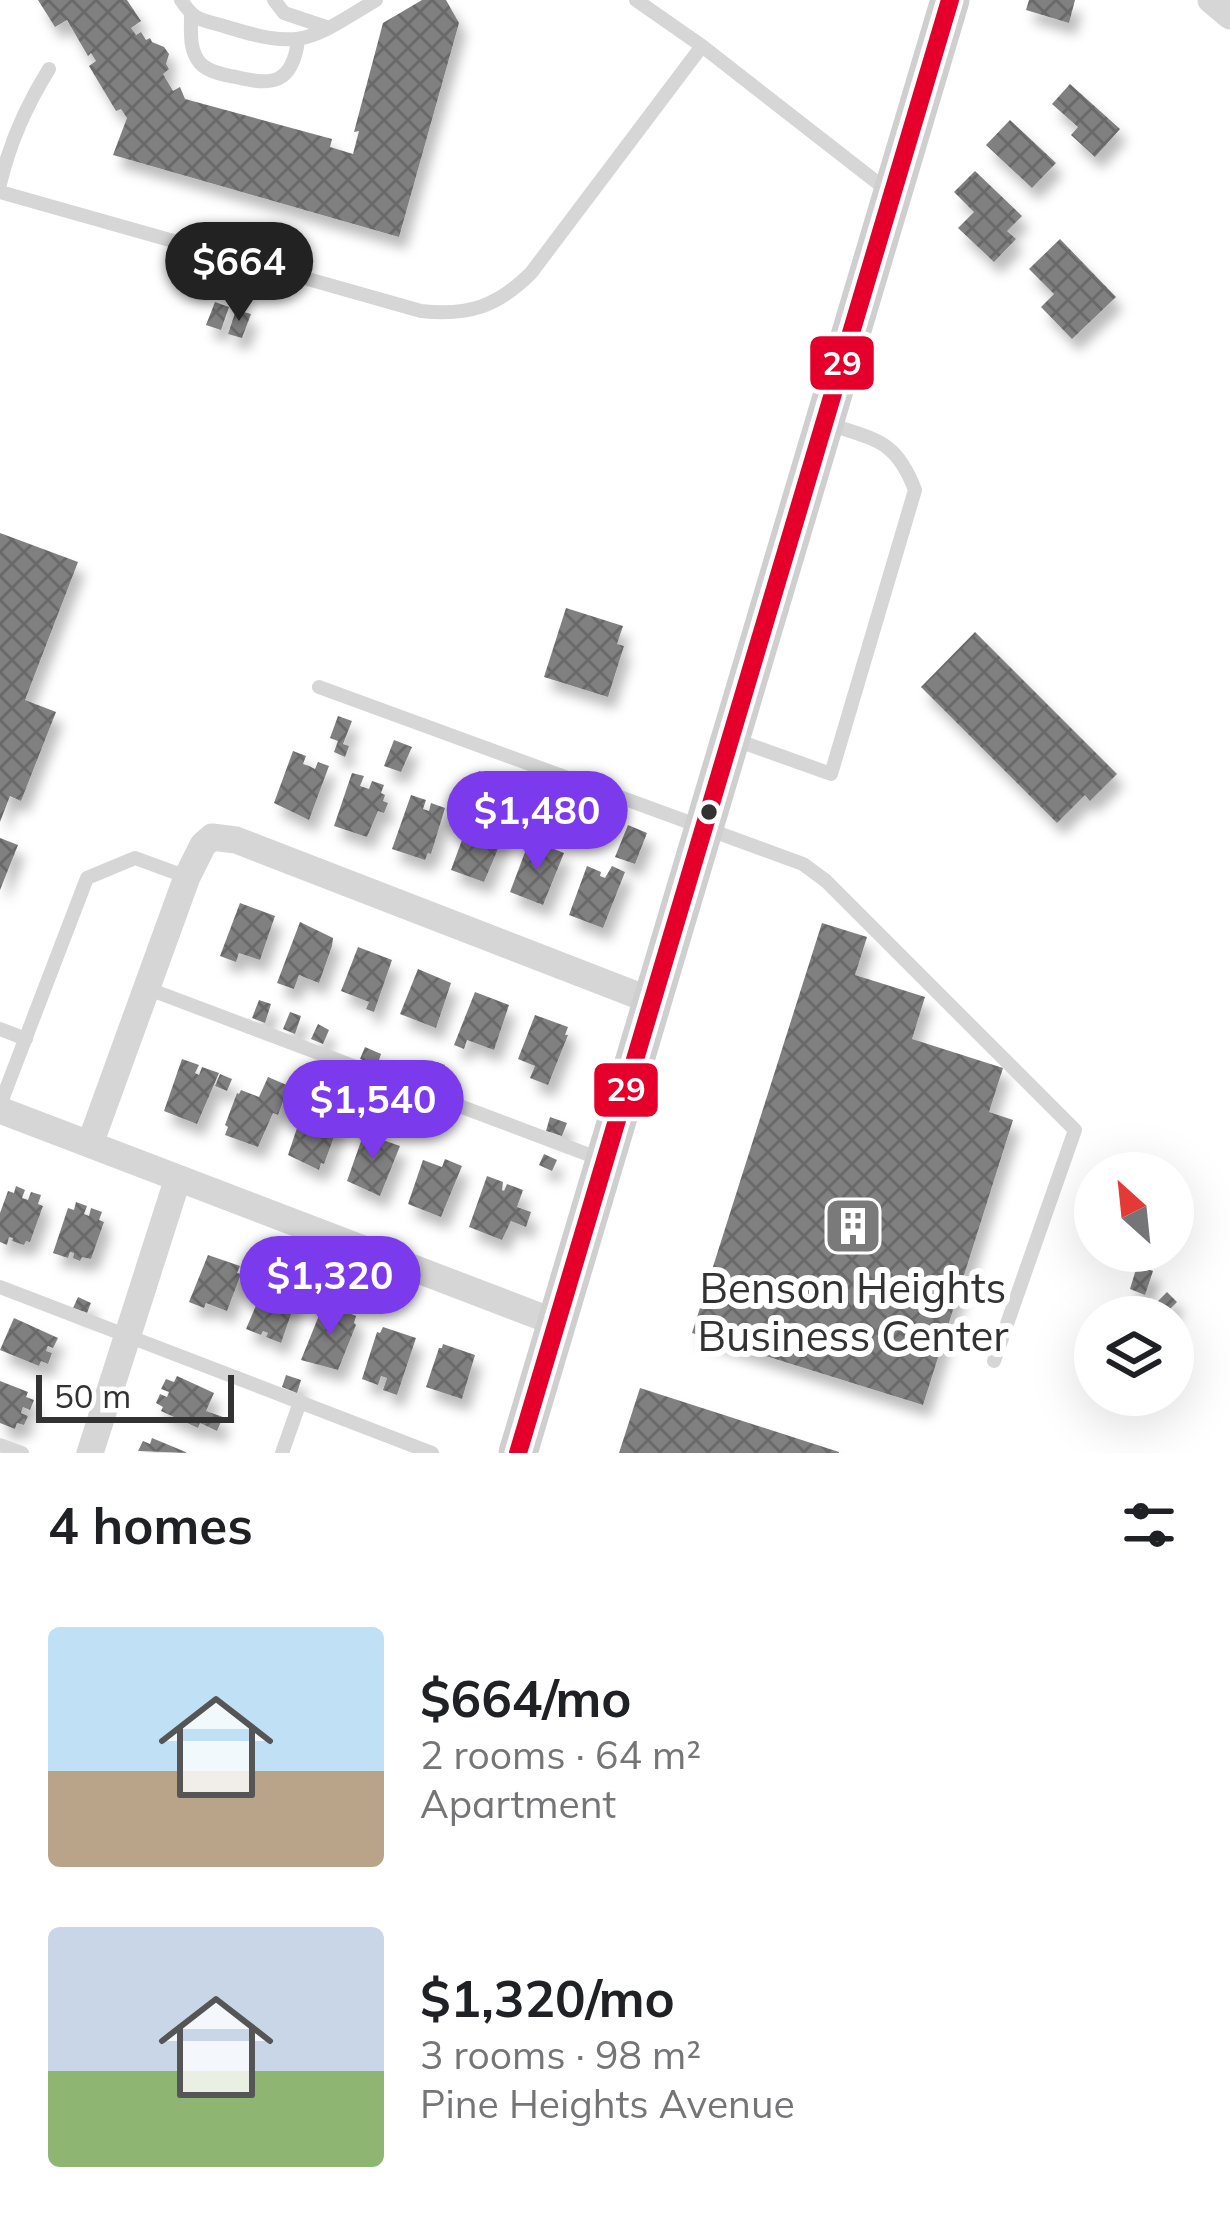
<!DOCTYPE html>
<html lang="en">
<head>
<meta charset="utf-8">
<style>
  body { margin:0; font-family:Mulish,sans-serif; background:#f6f6f6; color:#202124; height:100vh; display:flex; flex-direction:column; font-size:45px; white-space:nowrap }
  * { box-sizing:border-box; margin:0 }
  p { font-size:39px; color:#757577 }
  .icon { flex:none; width:66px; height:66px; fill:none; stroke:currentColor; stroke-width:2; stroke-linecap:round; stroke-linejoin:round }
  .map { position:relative; height:1453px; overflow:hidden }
  .side { display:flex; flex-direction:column; background:#fff; flex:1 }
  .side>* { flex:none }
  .needle { width:78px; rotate:333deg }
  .fabs { position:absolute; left:1074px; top:1152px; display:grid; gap:24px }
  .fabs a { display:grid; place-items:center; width:120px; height:120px; border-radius:50%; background:#fff; box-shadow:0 12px 48px #0002; font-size:60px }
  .scale { position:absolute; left:36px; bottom:30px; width:198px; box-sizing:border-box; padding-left:12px; border:6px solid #323232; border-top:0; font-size:33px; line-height:42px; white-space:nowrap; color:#323232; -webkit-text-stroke:9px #fff; paint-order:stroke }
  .price { position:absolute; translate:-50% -102px; padding:0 27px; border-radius:42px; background:#7c3aed; color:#fff; font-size:39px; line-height:78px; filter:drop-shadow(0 3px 6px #0008) }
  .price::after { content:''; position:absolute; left:50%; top:72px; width:36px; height:27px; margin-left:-18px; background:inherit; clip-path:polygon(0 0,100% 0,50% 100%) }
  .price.on { background:#222; color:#fff }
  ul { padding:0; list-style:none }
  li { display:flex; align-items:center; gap:36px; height:300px; padding:0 48px }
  li span { display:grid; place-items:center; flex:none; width:336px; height:240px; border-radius:12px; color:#555 }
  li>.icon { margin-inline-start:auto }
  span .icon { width:144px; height:144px; fill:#fffc; stroke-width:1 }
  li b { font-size:51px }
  h2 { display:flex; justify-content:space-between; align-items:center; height:144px; padding:0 48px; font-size:51px }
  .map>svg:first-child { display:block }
</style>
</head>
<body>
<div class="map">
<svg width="1230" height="1453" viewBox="0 0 1230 1453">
  <defs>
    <pattern id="building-cross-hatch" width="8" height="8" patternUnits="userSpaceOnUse" patternTransform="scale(3)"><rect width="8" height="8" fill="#808080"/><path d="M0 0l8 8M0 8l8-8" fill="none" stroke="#696969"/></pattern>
    <filter id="shadow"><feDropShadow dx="7" dy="12" stdDeviation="6" flood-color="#0004"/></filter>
  </defs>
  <rect width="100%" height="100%" fill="#fff"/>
  <!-- building -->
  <path fill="url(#building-cross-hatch)" filter="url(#shadow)" d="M38,0H127L141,21L131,28L136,35L141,32L146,40L150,38L152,42L164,47L169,54L166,64L169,69L163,74L173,91L180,87L185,99L332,139L330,147L353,154L359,131L354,132L383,23L422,0H446L459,23L399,237L113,155L127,118L121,109L116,111L89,66L96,61L91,53L88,56L67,20L55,27Z
    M1029,0H1075L1069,23L1026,10Z
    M1070,84L1120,129L1095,157L1071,135L1078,127L1052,104Z
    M1010,120L1056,163L1032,188L986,145Z
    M975,171L1022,216L1007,231L1016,239L994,262L958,228L974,212L954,192Z
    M1060,239L1116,297L1072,339L1041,307L1054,294L1029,269Z
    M215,302L229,307L221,330L206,325Z
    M236,310L251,314L242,338L228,334Z
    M0,533L78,562L25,700L56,712L21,801L10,796L0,822Z
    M566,608L623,626L617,644L624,646L608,697L544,677Z
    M975,632L1117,774L1090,801L1085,795L1057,823L921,687Z
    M338,716L352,721L343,744L349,746L345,757L334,752L338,741L330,738Z
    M394,740L412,747L401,772L384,766Z
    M293,751L306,756L303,764L309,766L315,769L318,762L329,766L309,820L274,803Z
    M479,771L497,777L488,801L470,794Z
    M352,773L364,776L360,786L369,789L372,781L384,785L381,793L385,795L383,801L388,803L384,813L378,811L367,837L334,826Z
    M541,794L555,799L545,825L532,819Z
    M411,795L426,800L423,809L429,811L431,803L445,808L431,854L428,853L425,860L392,849Z
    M470,818L486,823L483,831L487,833L490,825L506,830L484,882L451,870Z
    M628,825L647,833L635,864L615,857Z
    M0,838L18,845L0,890Z
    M530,839L544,844L540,853L546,856L549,847L564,853L543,905L510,892Z
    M587,866L601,872L600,876L605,878L612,866L625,872L603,928L569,915Z
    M240,903L275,916L260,960L239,953L236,962L220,956Z
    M300,922L333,938L332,946L319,983L299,975L294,989L277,983Z
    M822,923L867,937L855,975L925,997L912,1039L1003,1068L989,1112L1013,1120L923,1405L692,1333Z
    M358,947L392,960L374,1012L366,1009L369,1002L341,991Z
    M418,969L451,983L436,1028L400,1014Z
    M475,992L509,1005L494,1050L467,1040L464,1049L454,1045Z
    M259,1000L271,1004L265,1023L252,1018Z
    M290,1012L301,1016L295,1034L283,1029Z
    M535,1015L568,1027L565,1035H568L548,1085L530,1078L535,1066L518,1059Z
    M318,1024L329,1030L323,1044L311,1039Z
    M365,1047L381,1054L377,1066L360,1059Z
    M182,1059L199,1065L195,1073L199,1075L202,1067L219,1073L197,1124L164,1111Z
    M437,1062L445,1065L439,1083L431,1080Z
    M220,1074L232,1079L227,1091L215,1086Z
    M268,1077L289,1086L278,1115L273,1113L258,1147L225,1135L228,1127L225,1125L237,1093L239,1094L241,1090L259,1097Z
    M305,1104L321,1110L319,1120L322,1121L325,1112L341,1118L324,1164L321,1163L319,1170L288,1155Z
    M550,1117L567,1123L562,1136L546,1131Z
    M366,1127L382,1133L379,1143L382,1144L383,1140L400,1146L380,1196L347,1181Z
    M544,1154L557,1160L552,1171L539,1165Z
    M445,1159L462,1166L441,1217L408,1204L423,1160L442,1167Z
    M487,1176L503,1182L502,1190L504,1191L507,1184L523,1190L517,1207L531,1212L526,1227L511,1221L502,1240L469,1227Z
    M16,1186L25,1190L22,1198L28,1200L31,1192L41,1195L38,1204L43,1206L30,1242L26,1241L24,1245L12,1241L13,1238L9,1237L7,1245L0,1242V1213L8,1191L14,1193Z
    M76,1202L87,1206L84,1214L89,1216L91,1208L102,1212L99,1220L104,1222L91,1259L82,1257L80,1261L73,1258L74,1253L70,1252L68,1258L53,1253L68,1208L74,1210Z
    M208,1255L240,1266L237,1273L241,1274L227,1311L206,1303L204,1308L189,1302Z
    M1137,1266L1153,1271L1145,1295L1130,1289Z
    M266,1282L298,1294L281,1343L266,1337L268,1333L263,1331L261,1335L246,1329Z
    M1167,1292L1177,1302L1162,1317H1147L1144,1315Z
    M78,1297L91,1303L87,1313L73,1308Z
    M324,1303L356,1316L354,1323L356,1325L338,1370L301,1360Z
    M14,1318L58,1338L53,1348L48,1346L47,1348L46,1351L52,1353L48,1364L41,1361L39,1366L0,1350Z
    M383,1327L416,1338L397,1395L383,1390L387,1378L381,1376L378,1385L362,1379L377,1332L380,1333Z
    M443,1344L475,1355L462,1399L426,1387L439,1348H442Z
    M286,1375L301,1380L297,1393L282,1387Z
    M177,1376L214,1393L206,1411L223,1417L217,1431L200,1423L198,1428L161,1411L163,1407L156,1403L160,1394L167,1397L169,1392L161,1389L166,1379L174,1382Z
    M0,1381L28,1392L26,1397L34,1400L30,1410L23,1407L21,1413L28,1416L24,1425L17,1423L15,1429L0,1423Z
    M640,1388L839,1452V1453H619Z
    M152,1438L188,1453L138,1451L143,1441L150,1444Z"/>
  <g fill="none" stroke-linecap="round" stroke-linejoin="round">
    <!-- lane -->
    <path stroke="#d6d6d6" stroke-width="14" d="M181,0C196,23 202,19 227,27C304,51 311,39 376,0
      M274,0L284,13L329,28
      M636,0L702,46L888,191
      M191,16C191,32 189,50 200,63C208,72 224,75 236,77C272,86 292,84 298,41
      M0,184C10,141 26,106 49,69
      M0,192L421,311C468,316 497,307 531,273L702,46
      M319,687L803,864L826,881L1075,1130L994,1361
      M736,740L831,774L915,490C896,440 876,440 829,424
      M146,988L600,1159
      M0,1029L26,1039
      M0,1105L87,878L135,858L187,877
      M0,1287L432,1453
      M0,1445L22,1453
      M282,1453L300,1402"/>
    <!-- street -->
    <path stroke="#d6d6d6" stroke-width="27" d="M1211,0L1230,16
      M0,1110L557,1323
      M90,1144L187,877L203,845L212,837L236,840L652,1001
      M90,1453L178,1178"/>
    <!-- secondary -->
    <path stroke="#cfcfcf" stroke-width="39" d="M518,1453L950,0"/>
    <defs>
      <path id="bus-1" d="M518,1453L950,0"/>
    </defs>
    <!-- bus-1 casing -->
    <use href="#bus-1" stroke="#fff" stroke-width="27"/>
    <!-- bus-1 -->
    <use href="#bus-1" stroke="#e4002b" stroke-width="18"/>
  </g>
  <!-- icons -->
  <defs>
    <symbol id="building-square" viewBox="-11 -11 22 22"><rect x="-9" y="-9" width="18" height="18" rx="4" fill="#7a7a7a" stroke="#fff"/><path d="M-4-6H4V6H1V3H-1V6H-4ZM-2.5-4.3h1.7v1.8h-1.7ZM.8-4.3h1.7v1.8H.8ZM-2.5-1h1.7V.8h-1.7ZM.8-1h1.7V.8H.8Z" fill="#fff"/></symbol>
  </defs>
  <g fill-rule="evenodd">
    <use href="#building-square" x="820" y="1193" width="66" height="66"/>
  </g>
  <!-- markers -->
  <circle fill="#323232" stroke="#fff" stroke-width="4.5" cx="709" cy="812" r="10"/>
  <g text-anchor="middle" stroke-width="12" stroke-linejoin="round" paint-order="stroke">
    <!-- poi labels -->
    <g font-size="42" fill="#323232" stroke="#fff">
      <text x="853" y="1303">Benson Heights<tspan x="853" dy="48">Business Center</tspan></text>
    </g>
  </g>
  <g stroke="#fff" stroke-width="4.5">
    <rect x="808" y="334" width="68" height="58" rx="12" fill="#e4002b"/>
    <rect x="592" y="1061" width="68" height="58" rx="12" fill="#e4002b"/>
  </g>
  <g font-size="33" text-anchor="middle" font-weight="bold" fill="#fff">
    <text x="842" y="375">29</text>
    <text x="626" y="1101">29</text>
  </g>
</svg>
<div class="fabs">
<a><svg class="needle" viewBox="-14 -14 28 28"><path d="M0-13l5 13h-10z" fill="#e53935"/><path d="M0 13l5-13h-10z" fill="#757577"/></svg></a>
<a><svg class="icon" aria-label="layers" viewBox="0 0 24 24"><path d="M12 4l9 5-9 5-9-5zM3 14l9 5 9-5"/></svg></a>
</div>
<div class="scale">50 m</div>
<b class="price on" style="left:239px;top:324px">$664</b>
<b class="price" style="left:537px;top:873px">$1,480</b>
<b class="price" style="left:373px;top:1162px">$1,540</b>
<b class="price" style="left:330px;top:1338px">$1,320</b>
</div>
<section class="side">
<h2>4 homes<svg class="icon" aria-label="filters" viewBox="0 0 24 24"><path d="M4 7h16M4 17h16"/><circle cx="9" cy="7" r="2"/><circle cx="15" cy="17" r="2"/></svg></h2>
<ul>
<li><span style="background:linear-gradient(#bfe0f5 60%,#b9a48a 0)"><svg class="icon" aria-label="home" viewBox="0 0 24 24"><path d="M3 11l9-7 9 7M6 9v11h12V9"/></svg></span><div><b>$664/mo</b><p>2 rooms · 64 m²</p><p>Apartment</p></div></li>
<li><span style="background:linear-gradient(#c9d6e8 60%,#8fb573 0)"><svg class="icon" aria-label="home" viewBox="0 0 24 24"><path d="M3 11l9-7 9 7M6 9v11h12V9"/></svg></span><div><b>$1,320/mo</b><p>3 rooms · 98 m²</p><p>Pine Heights Avenue</p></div></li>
</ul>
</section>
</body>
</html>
